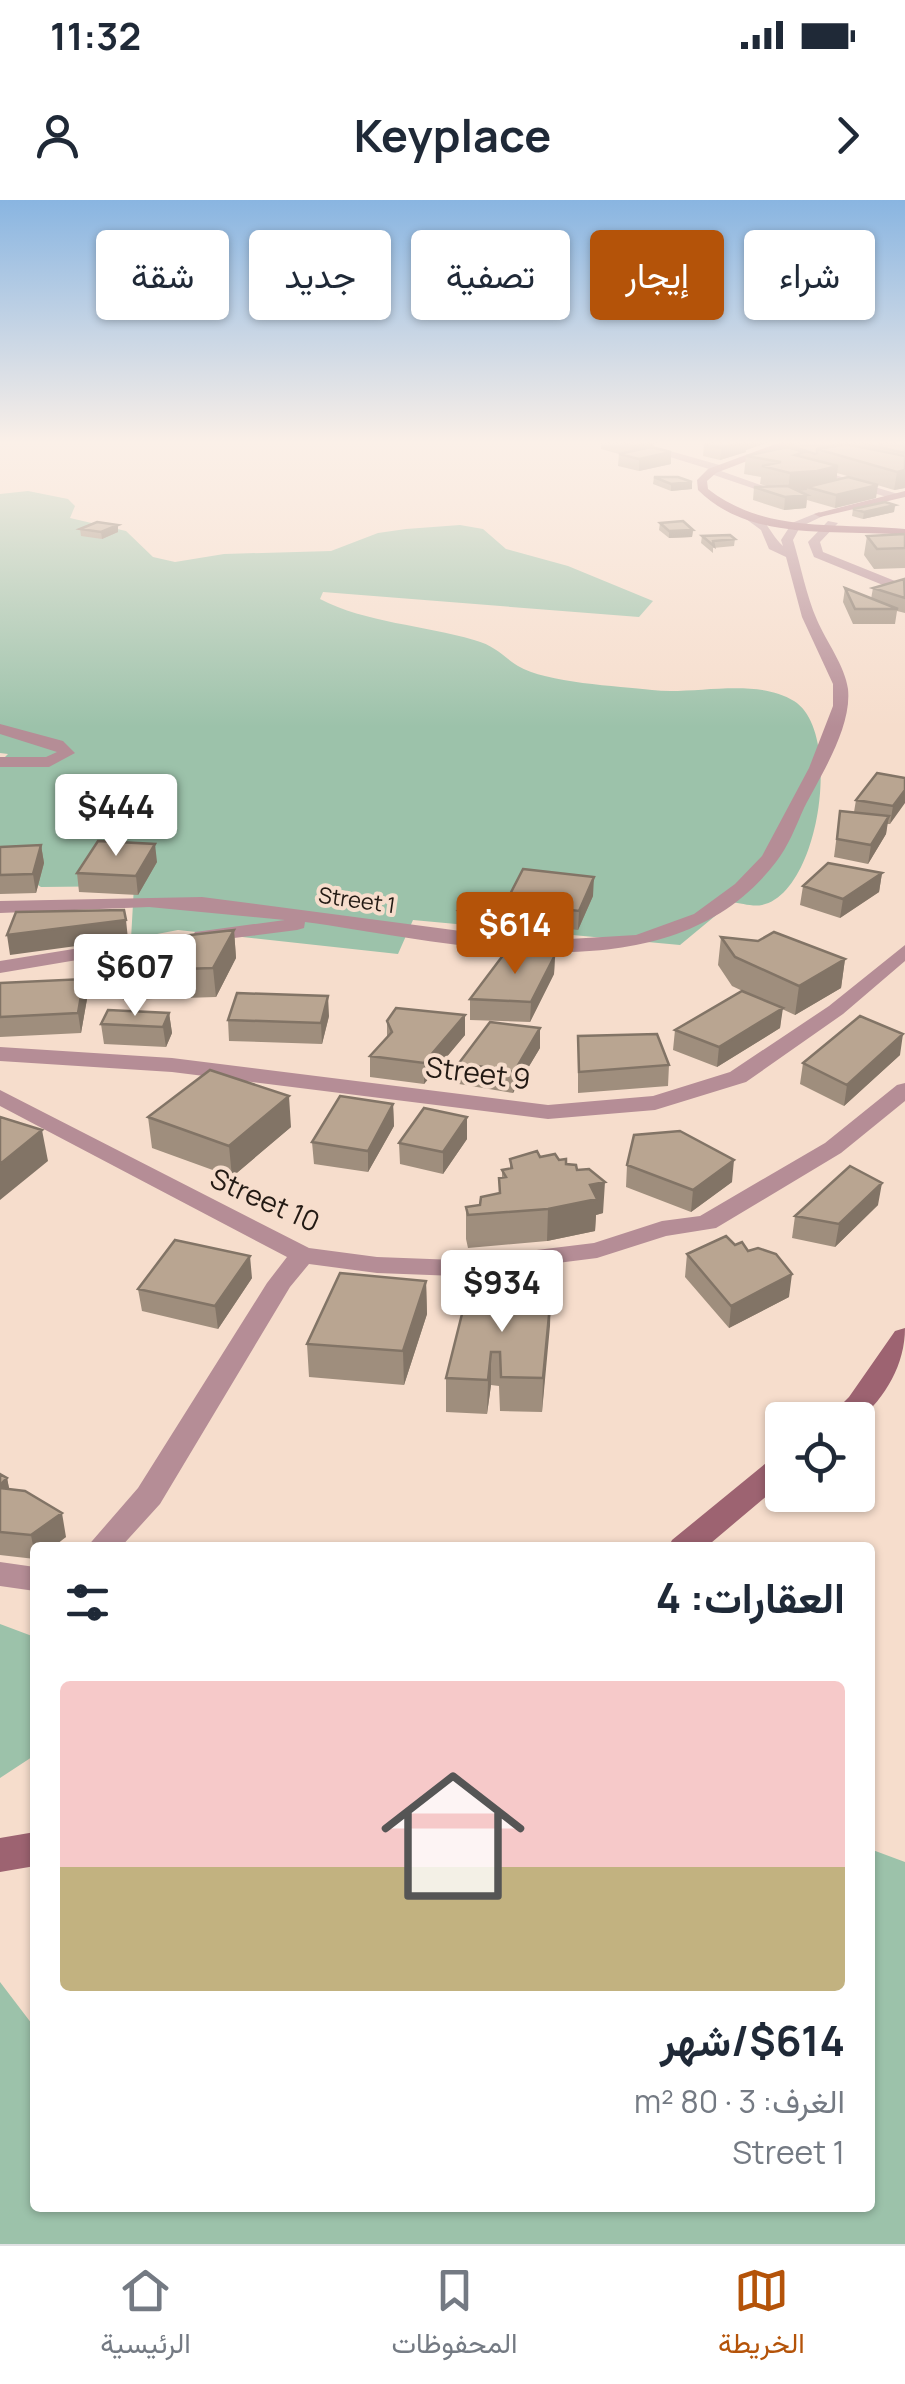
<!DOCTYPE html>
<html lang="ar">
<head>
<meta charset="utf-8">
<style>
  body { margin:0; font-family:Manrope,Vazirmatn,sans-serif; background:#f2f2f3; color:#1f2937; direction:rtl; height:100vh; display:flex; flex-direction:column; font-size:38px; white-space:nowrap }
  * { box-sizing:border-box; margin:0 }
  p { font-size:32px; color:#747a83 }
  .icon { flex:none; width:55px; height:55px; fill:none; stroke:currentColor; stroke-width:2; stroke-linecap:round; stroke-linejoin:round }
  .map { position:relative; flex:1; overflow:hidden; direction:ltr }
  .panel { position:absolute; left:30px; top:1342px; width:845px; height:670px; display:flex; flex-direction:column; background:#fff; border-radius:10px; box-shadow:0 2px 8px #0004; direction:rtl }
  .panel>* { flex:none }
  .banner { position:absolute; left:30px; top:30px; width:845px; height:90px; direction:rtl; display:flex; gap:20px }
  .tools { position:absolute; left:765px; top:1202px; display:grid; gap:20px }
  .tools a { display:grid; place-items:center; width:110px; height:110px; border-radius:10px; background:#fff; box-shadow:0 2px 8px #0004; font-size:50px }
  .price { position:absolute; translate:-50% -85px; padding:0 22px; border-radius:10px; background:#fff; color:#222; font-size:32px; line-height:65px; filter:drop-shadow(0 2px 5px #0008) }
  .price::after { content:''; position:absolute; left:50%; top:60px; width:30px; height:22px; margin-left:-15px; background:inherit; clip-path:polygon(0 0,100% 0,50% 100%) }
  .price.current { background:#b45309; color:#fff }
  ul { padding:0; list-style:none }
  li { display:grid; align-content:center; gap:20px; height:530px; padding:0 30px }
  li+li { border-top:2px solid #e0e1e3 }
  li span { display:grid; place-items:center; height:310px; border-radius:10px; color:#555 }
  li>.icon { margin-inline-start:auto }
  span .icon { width:180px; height:180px; fill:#fffc; stroke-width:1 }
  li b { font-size:42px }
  h2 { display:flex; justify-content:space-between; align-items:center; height:120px; padding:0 30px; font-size:42px }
  .tag { padding:0 35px; border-radius:10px; background:#fff; box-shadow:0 2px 8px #0004; font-size:35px; line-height:90px }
  .tag.current { background:#b45309; color:#fff }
  .status { display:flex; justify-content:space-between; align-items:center; height:70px; padding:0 50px; background:#fff; direction:ltr }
  .status svg { height:28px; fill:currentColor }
  header { display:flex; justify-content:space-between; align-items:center; height:130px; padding:0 30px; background:#fff; font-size:45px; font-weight:700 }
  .tab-bar { display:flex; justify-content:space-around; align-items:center; height:140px; border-top:2px solid #e0e1e3; background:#fff; font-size:28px; color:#747a83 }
  .tab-bar a { display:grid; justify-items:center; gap:5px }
  .tab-bar .current { color:#b45309 }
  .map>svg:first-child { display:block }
</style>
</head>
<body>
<div class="status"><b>11:32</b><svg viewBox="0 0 49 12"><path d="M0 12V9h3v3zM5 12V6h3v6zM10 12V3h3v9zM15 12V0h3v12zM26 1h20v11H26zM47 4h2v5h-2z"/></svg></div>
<header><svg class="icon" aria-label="forward" viewBox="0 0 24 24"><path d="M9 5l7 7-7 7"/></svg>Keyplace<svg class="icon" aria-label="person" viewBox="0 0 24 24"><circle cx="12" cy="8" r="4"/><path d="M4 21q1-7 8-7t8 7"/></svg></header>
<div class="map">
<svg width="905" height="2044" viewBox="0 0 905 2044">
  <rect width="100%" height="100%" fill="#f6ddcc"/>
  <!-- green -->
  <path fill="#9cc2aa" d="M28,291L68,299L75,306L70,318L126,331L153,357L175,362L224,354L331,351L378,333L406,329L460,325L483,329L506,349L568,366L653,401L639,417L323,392L320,399C366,423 424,425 474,440C496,446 501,455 518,466C546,483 618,486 652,490C695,495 755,477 794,501C843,531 820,693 762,705C753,707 740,703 732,702L680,745L413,720L398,754L178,730L131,739L134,686L41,687L0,662V562L8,554L0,553V294Z
    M0,1424L32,1436V1557L0,1578Z
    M870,1649L905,1662V2044H0V1782L35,1828V2008H870Z"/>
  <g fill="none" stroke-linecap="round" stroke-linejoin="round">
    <!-- minor -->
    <path fill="#b58d96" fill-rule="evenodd" d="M618,241H635L723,266L721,271L800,299L790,301L708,273L709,269Z
      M805,266L898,294L899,296L890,298L801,271Z
      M742,312C766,312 769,334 783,346L781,340L792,323L819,312L825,315L800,327L793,340C801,366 806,395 817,420C826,441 845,466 848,489C852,527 821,575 804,608C796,626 788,647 776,662C669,802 454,742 305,722L304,728L297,730L202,742L192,736L195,732L285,720L149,707L0,713V701L202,697L536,741L636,735L694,714L735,684L762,656L809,568L833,506V484L802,417L786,357L769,349L761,330L742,316Z
      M828,321L838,323L820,342L823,352L905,385V394L814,357L808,342Z
      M0,524L63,541L75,553L49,567H0V557H46L57,552L0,534Z
      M153,736L160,738V746L0,773V761Z
      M905,745V761L843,814L746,882L655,910L548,919L172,872L0,861V847L172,858L548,905L653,896L730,872L829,806Z
      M905,883V901L841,953L716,1028L666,1036L597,1058L456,1076L377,1073L309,1064L290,1087L160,1304L120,1348H86L138,1288L267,1083L287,1057L0,906V890L309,1048L377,1057L456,1060L594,1043L662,1021L700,1016L825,943L897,885Z
      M0,1362L35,1367V1391L0,1386Z"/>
    <!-- secondary -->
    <path fill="#9d6371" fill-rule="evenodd" d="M784,241H799L716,273L707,281L708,289C765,334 838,322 905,329V335C837,329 751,343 698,290L697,280L708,269Z
      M905,291V297L820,317L814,314Z
      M905,1128C905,1164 886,1197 858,1221L826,1220L849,1197L895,1131Z
      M782,1256V1283L705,1348H668L672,1340L771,1259Z
      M35,1632V1666L0,1672V1638Z"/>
  </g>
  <!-- wall -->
  <path fill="#9f8e7d" d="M601,241H651L654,247L671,252V264L639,271L618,266L619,254L601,249Z
    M804,241H905V288L894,290L837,273L836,280L876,298L835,308L807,300L806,308L784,310L753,300L754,287H770L760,284L761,277L744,274L746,256L787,248L788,245Z
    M770,242L746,250V252L720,260L703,256L704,244Z
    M654,277L692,282V289L671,291L653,284Z
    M895,305L894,312L863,319L852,316L853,309Z
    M660,323L693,330L692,337L669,338L659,330Z
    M80,329L118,332L102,339L81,336Z
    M905,334V368L874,369L864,355L867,336Z
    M702,336L735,339L734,346L713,348V353L701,343Z
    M905,379V413L897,411L895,424H853L843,402L845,388L871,399L873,388Z
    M905,578L890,624H887L886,634L868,664L834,657L840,611L854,612L856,600Z
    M41,645L44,663L36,693L0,694V647Z
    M157,662L138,695L79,692L77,673Z
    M882,673L879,692L840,718L800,705L803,686Z
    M593,696L578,730L506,721V702Z
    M494,703L493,722L459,720V710Z
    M234,730L236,758L216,797L123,800L119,771Z
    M721,737L845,759L841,788L795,815L782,809L780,828L717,867L673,850L675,830L751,795L732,786L718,765Z
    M555,755L554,774L530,822L470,820V799Z
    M0,783L87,799L81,833L0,837Z
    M169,813L172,833L166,847L104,844L101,824Z
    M465,815V835L424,884L370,877V856L387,837V821Z
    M329,816L322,844L229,841L228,820Z
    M578,836L669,865L668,886L578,893Z
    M540,848L513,893L459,884V863Z
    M900,855L844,906L800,884L803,863Z
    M393,904L394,926L368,972L314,964L312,942Z
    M148,917L291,927L232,977L152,948Z
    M467,917V939L443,974L400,964L399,943Z
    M540,957L559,960L577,970L603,1013L596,1015L595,1031L547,1041L468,1048L466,1039V1007L480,1005L499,993V978L502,977V970L510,969V959Z
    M627,965L732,982L691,1012L626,987Z
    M878,1005L835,1047L792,1038L795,1016Z
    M735,1045L748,1051L789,1097L729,1128L685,1077L687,1054Z
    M252,1078L218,1129L142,1111L138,1089Z
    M426,1081L427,1114L404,1185L309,1177L307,1144Z
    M551,1094L542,1212L500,1211L499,1186L491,1185L487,1214L446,1212V1178Z
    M0,1274L7,1278L9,1289L66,1337L35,1348V1359L0,1355Z"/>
  <!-- shaded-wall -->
  <path fill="#827466" d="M745,241H770L746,250V252L720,260L721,248Z
    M654,242L653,254L632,258L633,246Z
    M671,252V264L639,271V259Z
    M838,266L836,284L807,287V290L788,292L790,273Z
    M905,270V288L894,290L897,272Z
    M692,282V289L671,291V284Z
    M878,285L876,298L835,308L836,295Z
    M807,295L806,308L784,310L785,297Z
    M895,305L894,312L863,319L864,312Z
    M118,325V332L102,339L101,332Z
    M693,330L692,337L669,338V331Z
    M905,590V603L890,624L893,606Z
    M889,616L886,634L868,664L871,645Z
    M155,644L157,662L138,695L136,676Z
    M41,645L44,663L36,693L33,674Z
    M882,673L879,692L840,718L843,699Z
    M594,677L593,696L578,730L579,711Z
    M126,720L128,739L10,755L7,735Z
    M234,730L236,758L216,797L213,768Z
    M555,755L554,774L530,822L531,802Z
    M845,759L841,788L795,815L799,786Z
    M84,779L87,799L81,833L78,813Z
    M328,796L329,816L322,844L321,823Z
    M783,808L780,828L717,867L719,847Z
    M169,813L172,833L166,847L163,827Z
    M465,815V835L424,884V863Z
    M540,828V848L513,893L514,872Z
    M903,834L900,855L844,906L847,885Z
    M289,896L291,927L232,977L229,946Z
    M393,904L394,926L368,972V951Z
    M467,917V939L443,974V952Z
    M42,930L48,961L0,1000V964Z
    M734,960L732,982L691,1012L693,990Z
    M605,982L603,1013L596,1015L595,1031L547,1041L548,1009L590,985Z
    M882,983L878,1005L835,1047L839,1024Z
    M250,1056L252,1078L218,1129L215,1106Z
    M792,1074L789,1097L729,1128L731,1106Z
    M426,1081L427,1114L404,1185L403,1151Z
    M551,1094L550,1126L542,1212L543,1178Z
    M491,1152V1185L487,1214L488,1180Z
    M7,1278L12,1302L0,1304V1285Z
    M62,1313L66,1337L52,1348H35V1356L31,1335Z"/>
  <!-- building -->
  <path fill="#b9a591" stroke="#827466" stroke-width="2.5" d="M616,241H651L654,242L633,246Z
    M715,241H745L721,248L704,244Z
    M804,241H841L845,242L817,249V253L815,254L788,245Z
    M852,241H882L880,244L905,241V253Z
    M846,244L905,256V270L897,272L817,249Z
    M651,247L671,252L639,259L619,254Z
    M787,247L804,252L795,255L838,266L817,271L790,273L762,266L781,262L746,256Z
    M654,277H678L692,282L671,284Z
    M848,277L878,285L836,295L807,287Z
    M788,286L807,295L785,297L754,287Z
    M885,302L895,305L864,312L853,309Z
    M683,321L693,330L669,331L660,323Z
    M97,322L118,325L101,332L80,329Z
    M905,334V348L877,349L867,336Z
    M730,335L735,339L713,341L714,346L702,336Z
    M904,379L905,398L873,388Z
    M845,388L898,409H855Z
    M877,573L905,578V590L893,606L856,600Z
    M840,611L889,616L871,645L837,639Z
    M98,641L155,644L136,676L77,673Z
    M41,645L33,674L0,675V647Z
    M828,663L882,673L843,699L803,686Z
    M523,669L594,677L579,711L506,702Z
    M469,703H494L493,712L459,710Z
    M124,710L126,720L7,735L16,712Z
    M234,730L213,768L119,771L120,743Z
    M774,732L845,759L799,786L735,757L721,737L758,741Z
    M507,750L555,755L531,802L470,799Z
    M84,779L78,813L0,817V783Z
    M742,791L783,808L719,847L675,830Z
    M237,793L328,796L321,823L228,820Z
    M396,808L465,815L424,863L370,856L392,832L387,821Z
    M108,810L169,813L163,827L101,824Z
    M860,816L903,834L847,885L803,863Z
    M490,822L540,828L514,872L459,863Z
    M657,834L669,865L579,872L578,836Z
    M210,870L289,896L229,946L148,917Z
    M340,896L393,904L368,951L312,942Z
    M424,908L467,917L443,952L399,943Z
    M0,917L42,930L0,964Z
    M680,931L734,960L693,990L627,965L634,935Z
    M537,951L540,957L555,954L559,960L566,959V964L576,965L577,970L589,969L605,982L590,985L597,999L548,1009L468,1015L466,1007L480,1005L481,997L500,993L499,978L506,977L502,970L512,968L510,959Z
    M850,966L882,983L839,1024L795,1016Z
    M726,1036L735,1045L742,1042L748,1051L758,1048L776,1054L792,1074L731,1106L687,1054Z
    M175,1040L250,1056L215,1106L138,1089Z
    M340,1073L426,1081L403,1151L307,1144Z
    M474,1088L551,1094L543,1178L501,1177L500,1152H491L488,1180L446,1178L466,1098Z
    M0,1274L7,1278L0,1285Z
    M0,1288L25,1291L62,1313L31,1335L0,1332Z"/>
  <!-- sky -->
  <linearGradient id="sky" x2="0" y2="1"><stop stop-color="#89b5e1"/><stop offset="0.46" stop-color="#fbf0e8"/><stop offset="1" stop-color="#fbf0e8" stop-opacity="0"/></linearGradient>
  <rect width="905" height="527" fill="url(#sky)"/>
  <g text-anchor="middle" stroke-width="8" stroke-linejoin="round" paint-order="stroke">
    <!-- far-street labels -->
    <g font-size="22" fill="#231a14" stroke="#f6ddcc">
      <text transform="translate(357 700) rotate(8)" y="8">Street 1</text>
    </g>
    <!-- street labels -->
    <g font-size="28" fill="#231a14" stroke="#f6ddcc">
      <text transform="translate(478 873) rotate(7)" y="10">Street 9</text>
      <text transform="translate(265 1000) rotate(24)" y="10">Street 10</text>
    </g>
  </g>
</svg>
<div class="tools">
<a><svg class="icon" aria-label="locate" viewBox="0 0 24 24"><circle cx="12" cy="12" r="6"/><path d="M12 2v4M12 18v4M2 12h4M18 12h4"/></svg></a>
</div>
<b class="price" style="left:116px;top:659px">$444</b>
<b class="price current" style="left:515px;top:777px">$614</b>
<b class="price" style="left:135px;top:819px">$607</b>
<b class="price" style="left:502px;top:1135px">$934</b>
<div class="banner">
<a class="tag">شراء</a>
<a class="tag current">إيجار</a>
<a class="tag">تصفية</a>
<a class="tag">جديد</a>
<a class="tag">شقة</a>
</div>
<section class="panel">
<h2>العقارات: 4<svg class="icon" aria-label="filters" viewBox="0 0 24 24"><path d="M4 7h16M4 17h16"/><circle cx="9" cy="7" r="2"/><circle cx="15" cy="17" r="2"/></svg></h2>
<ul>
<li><span style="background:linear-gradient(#f6c9c9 60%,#c2b280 0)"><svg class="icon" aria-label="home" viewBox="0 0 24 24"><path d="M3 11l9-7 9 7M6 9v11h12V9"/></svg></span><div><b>$614/شهر</b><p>الغرف: 3 · 80 m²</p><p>Street 1</p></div></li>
</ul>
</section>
</div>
<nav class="tab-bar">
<a class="current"><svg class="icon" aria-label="map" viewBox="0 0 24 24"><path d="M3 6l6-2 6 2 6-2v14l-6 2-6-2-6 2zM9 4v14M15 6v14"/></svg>الخريطة</a>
<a><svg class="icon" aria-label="saved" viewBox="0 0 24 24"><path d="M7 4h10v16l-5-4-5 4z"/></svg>المحفوظات</a>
<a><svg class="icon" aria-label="home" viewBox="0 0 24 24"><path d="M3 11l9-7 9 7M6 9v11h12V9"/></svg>الرئيسية</a>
</nav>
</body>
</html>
